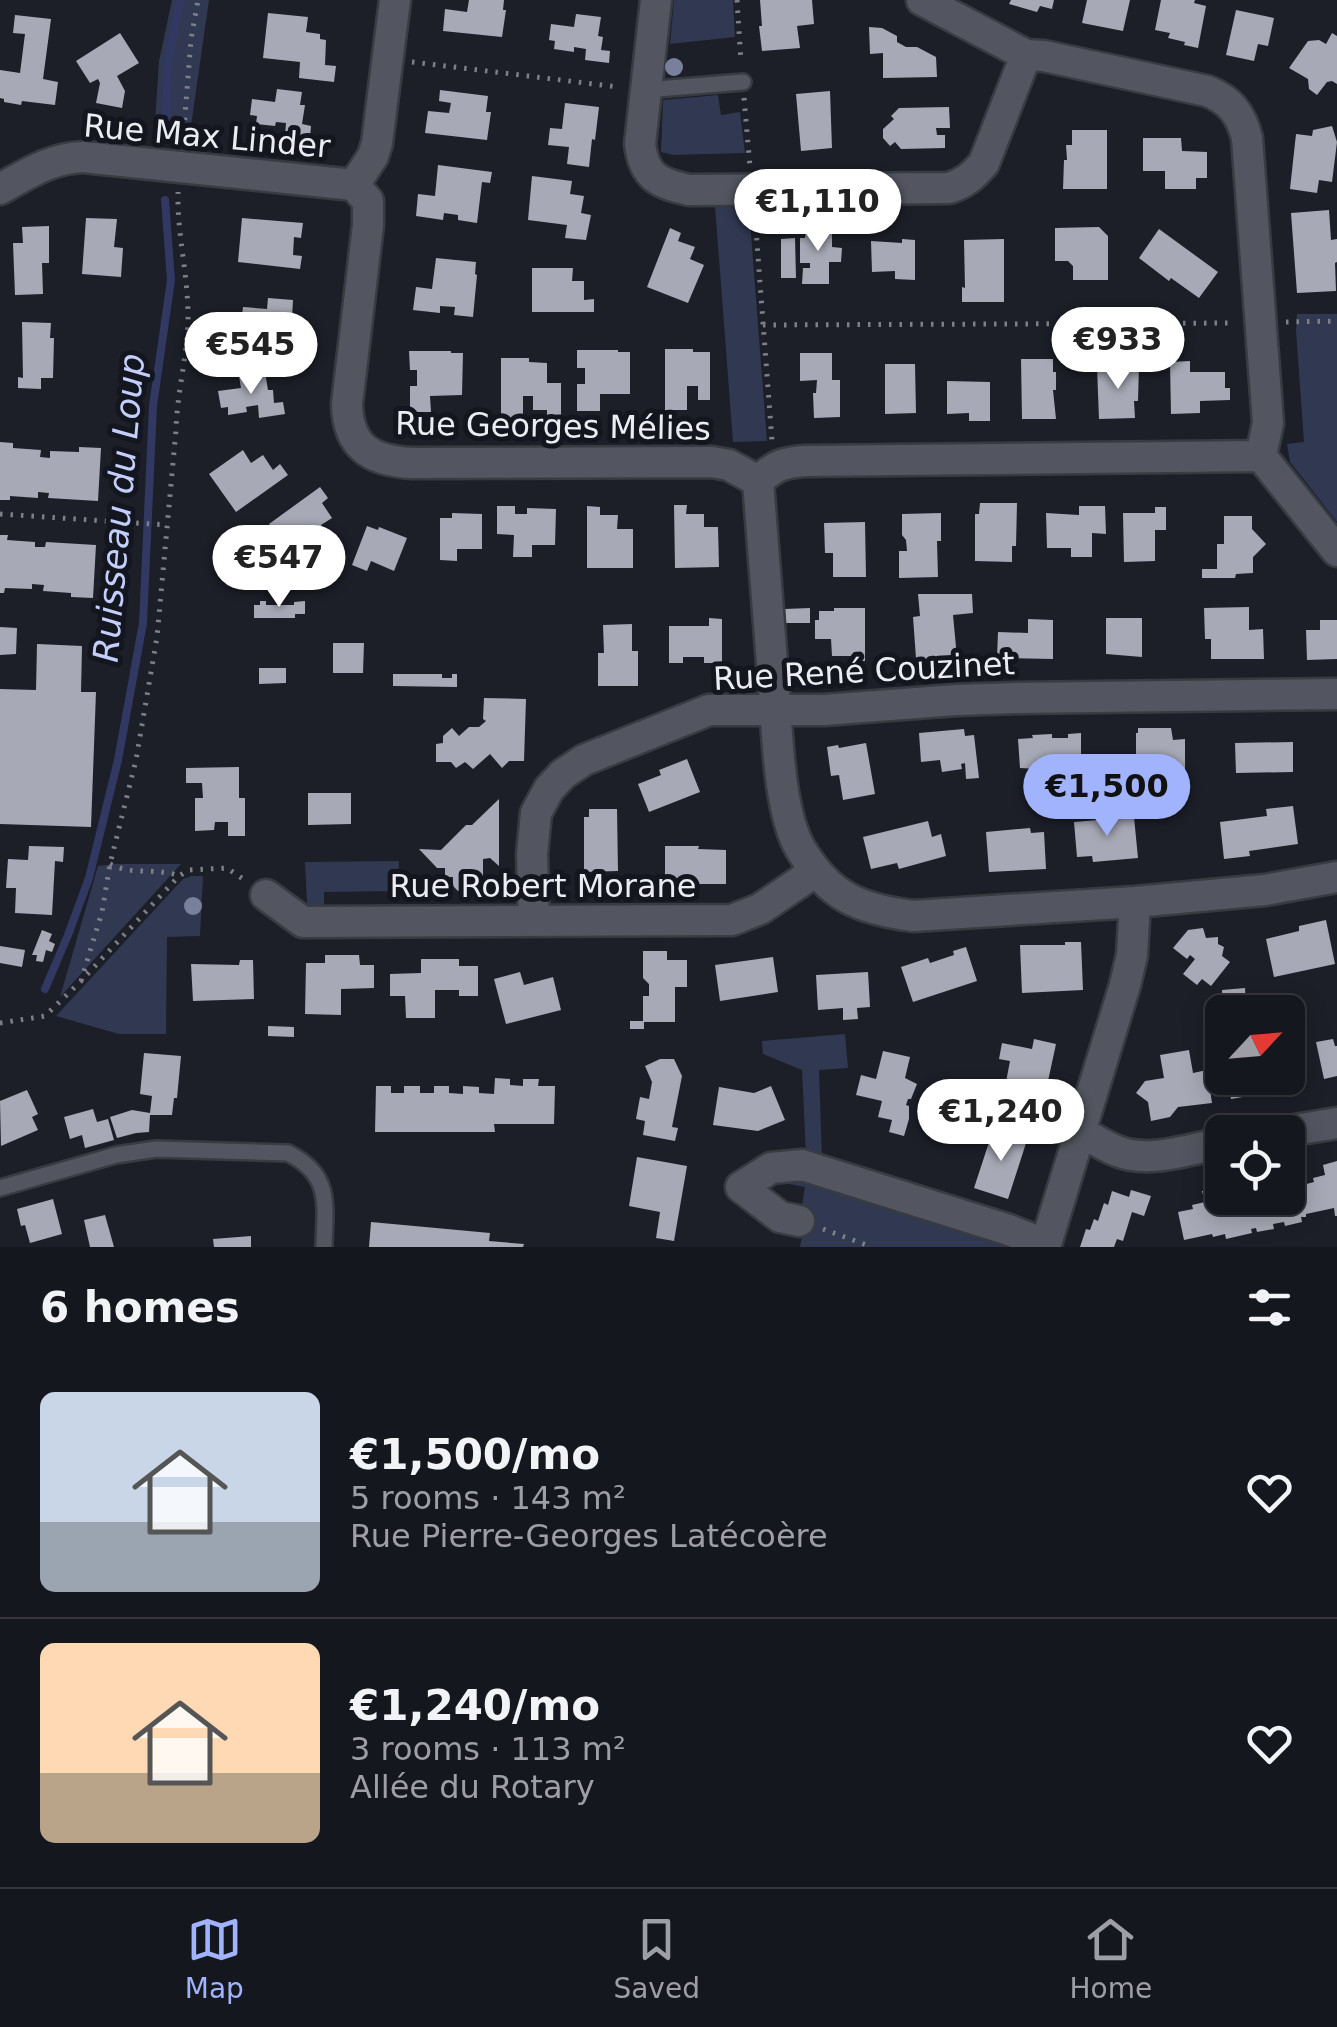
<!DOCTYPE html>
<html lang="en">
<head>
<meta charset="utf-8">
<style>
  body { margin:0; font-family:"DejaVu Sans",sans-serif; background:#22242b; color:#f1f3f6; height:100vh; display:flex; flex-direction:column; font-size:38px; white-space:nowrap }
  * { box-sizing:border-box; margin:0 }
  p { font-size:32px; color:#9d9fa4 }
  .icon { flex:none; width:55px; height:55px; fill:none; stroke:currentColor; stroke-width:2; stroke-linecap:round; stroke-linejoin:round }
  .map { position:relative; height:1247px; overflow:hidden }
  .panel { display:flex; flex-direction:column; background:#15171e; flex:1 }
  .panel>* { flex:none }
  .needle { width:65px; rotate:64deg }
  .buttons { position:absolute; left:1205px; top:995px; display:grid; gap:20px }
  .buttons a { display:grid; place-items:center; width:100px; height:100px; border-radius:15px; background:#15171e; box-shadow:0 5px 25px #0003,0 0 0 2px #34363c; font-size:50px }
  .price { position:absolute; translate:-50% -85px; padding:0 22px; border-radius:35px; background:#fff; color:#222; font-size:32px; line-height:65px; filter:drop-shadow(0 2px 5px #0008) }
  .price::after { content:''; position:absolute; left:50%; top:60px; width:30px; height:22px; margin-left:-15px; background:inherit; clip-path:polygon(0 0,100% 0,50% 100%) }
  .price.selected { background:#a1b3fd; color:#111 }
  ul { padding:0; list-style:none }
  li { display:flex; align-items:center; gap:30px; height:250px; padding:0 40px }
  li+li { border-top:2px solid #34363c }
  li span { display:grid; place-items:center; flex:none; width:280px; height:200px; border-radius:15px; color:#555 }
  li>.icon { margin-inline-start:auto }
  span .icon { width:120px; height:120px; fill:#fffc; stroke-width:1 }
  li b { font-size:42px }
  h2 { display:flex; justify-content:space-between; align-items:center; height:120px; padding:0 40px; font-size:42px }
  .menu { display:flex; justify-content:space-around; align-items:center; height:140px; border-top:2px solid #34363c; background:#15171e; font-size:28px; color:#9d9fa4 }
  .menu a { display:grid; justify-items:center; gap:5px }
  .menu .selected { color:#a1b3fd }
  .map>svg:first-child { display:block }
</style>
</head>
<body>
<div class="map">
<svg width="1337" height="1247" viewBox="0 0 1337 1247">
  <rect width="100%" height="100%" fill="#1c1f28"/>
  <!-- green -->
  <path fill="#313851" d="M172,0H209L190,133L154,138L159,61Z
    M674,0H733L735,37L670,44Z
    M718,95L721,115L740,112L745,153L673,155L661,152L663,100Z
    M715,206L749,208L767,441L733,442Z
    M1297,314H1337V522L1290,462L1287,444L1304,442L1296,330Z
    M399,861L398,891L324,892V911L315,909L307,903L305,862Z
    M114,864H181L60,997L98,866Z
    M191,876H203L200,936L167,937L166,1034H119L56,1016L183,879Z
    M845,1034L848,1068L819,1070L822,1159L806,1155L802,1070L763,1054L762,1041Z
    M790,1175L1004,1245L1007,1238L1011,1247H800L802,1236L797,1234L805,1187L784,1183Z"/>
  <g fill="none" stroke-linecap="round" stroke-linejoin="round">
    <!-- stream -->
    <path stroke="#313963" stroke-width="8" d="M165,139L168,64L180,0
      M45,989L68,935L89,878L118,760L143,623L153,406L171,280L165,200"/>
  </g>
  <!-- building -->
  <path fill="#a7aab6" d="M469,0H504L503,10H506L502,37L443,31L445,9L467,12Z
    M760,0H812L814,24L797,26L800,48L762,51L759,26H762Z
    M1011,0H1054L1052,9L1040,6L1037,12L1009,4Z
    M1087,0H1130L1123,31L1082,23Z
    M1161,0H1195L1194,3L1206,6L1198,48L1184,45L1185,42L1168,38L1170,33L1155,30Z
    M1236,10L1274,18L1268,46L1258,44L1254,61L1226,55Z
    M268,13L308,17L306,32L320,34V39L326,40L325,65L336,66L334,82L299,78L300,62L263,58Z
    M576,14L601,17L598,36L603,37L601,50L610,51L609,63L585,60L586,49L574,47V52L554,49L555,41L549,40L551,24L574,27Z
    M15,15L51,19L43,79L58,82L55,105L22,101L21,105L4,102V99L0,98V70L20,73L25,34L13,33Z
    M869,27L882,28L897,36V42L906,47H917L936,57L937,77L883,78V53L870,54Z
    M120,33L139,63L117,76L125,91L122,108L96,103L100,83L98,79L90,83L76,61Z
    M1332,33L1337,36V84L1332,81L1327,82L1317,95L1309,89L1308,79L1289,68L1308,41L1319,40L1326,44Z
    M277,89L302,92L300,105H305L302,124L311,126L310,138L285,135L286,123L276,122L275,126L256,124L257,116L250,115L252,99L275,102Z
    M440,90L488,96L486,112H491L487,140L425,133L428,111L449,113L451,103L439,101Z
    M830,91L832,148L801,151L796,94Z
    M565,103L599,107L595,140L592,139L589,167L567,164L569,147L548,145L550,128L562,129Z
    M949,107L950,128H936L937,135H945V148L901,149L895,142L890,146L883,138V129L894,119L891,116L899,108Z
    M1332,126L1337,142L1332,182L1319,180L1317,193L1290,189L1296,134L1312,136L1313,130Z
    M1072,130H1107V189H1063L1064,160H1067L1066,145H1072Z
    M1143,138H1181L1182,151L1207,152V178H1196V189H1165V171H1143Z
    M438,165L492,172L490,183L482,182L477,223L458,220V215L444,213L443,220L416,216L418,194L435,196Z
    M532,176L572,181L570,194L584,196L581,213L591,215L586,240L565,238L567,225L528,220Z
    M1329,210L1331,240L1337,239V262L1335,263L1336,291L1297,293L1291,213Z
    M86,218L117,219L114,247L123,248L121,277L82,274Z
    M242,218L303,223L301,238L294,237L293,255L302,256L300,269L238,262Z
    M832,225V247L842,248L841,262H829V284H802L803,268H810V263H800V238H805L806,226Z
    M49,226V263H42L43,294L15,295L13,243H23L22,227Z
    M1099,227L1108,236V280H1073V266L1068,261H1055V228Z
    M670,228L681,233L678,241L695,247L690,259L704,265L688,303L647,287Z
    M1159,229L1218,272L1199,298L1171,278L1169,281L1139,258Z
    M795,238L796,278H781V239Z
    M902,239L915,240V280L895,279V271L872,272L871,241L902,243Z
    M1004,239V302H962V287L965,288L964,240Z
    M436,258L476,262L475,274L477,275L473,317L454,315L455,307L440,306V313L413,310L416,287L432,289Z
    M532,268H573L572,281H584V300L594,299V312H532Z
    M268,298L293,300L292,318H295L294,332H302L301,345L275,343L277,330L266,329L265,333L246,332L247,324H241L243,307L267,309Z
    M22,322L51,323L50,338H54L53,378H41V389L18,388V377L23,378Z
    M665,349H693V352H710V400H698V386H687V410H665Z
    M577,350H618V352H630V394H600V411H577V384H585V368H577Z
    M409,351H451V353H463L462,395L430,396L431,412H410V386H417V370H410Z
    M800,353H832V380H840V417L814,418L813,393H816L817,380L800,381Z
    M501,358H529V362L547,363V383H561V417H547V410H533V396H523V420H501Z
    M1021,359H1053V372H1056V390H1053L1056,419H1022Z
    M1190,361V372H1225V388H1230V400L1200,401V413L1171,414L1170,362Z
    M885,364H915L916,413L885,414Z
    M1139,366L1138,401H1134L1135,418L1099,419L1097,367Z
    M265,372L268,390H273L274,403L283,402L285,414L259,418L258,405L246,407L247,412L228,415V407L221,408L218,391L241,388L239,376Z
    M947,381L990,382V421H969V413L947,414Z
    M0,442L13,443V448L41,450L40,457L50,458V451L79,452V447L101,448L98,501L48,498L49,493L38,492V498L10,496V500H0Z
    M243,450L251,463L263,455L273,470L280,464L288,475L236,512L209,474Z
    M320,487L328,498L322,503L332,518L321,525L330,536L296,561L269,524Z
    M980,503H1017L1016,546H1012V562L975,561V514H979Z
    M674,505H687L686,514H704V527H718L719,567L675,568Z
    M497,506H515V514H527V508L556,509L555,545H532V557H513L514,535L497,534Z
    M587,506L600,507V515H618L617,529H633V568H587Z
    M1079,506H1105L1106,534L1092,533V557H1071V548H1047L1046,513L1079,515Z
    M1155,507H1166V530H1155V561L1124,562L1123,513H1155Z
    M452,513L482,514V549H457V561L440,560V518H452Z
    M941,513V541H937L938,577L899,578V551H907L906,540L902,535V514Z
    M1224,516H1252V529L1266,544L1253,557V573L1236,574L1235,578H1202V569H1217V544H1224Z
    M865,522L866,577H833V553H825L824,523Z
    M367,526L378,530L379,527L407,538L394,571L371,561L367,571L352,565Z
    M0,535H8L7,540L35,542V547H45L46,542L96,545L93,598L71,597V593L43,591L44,585L32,584V589L5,588L4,593H0Z
    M918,594H972L973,613L953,615L958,668L917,672L913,617L920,616Z
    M260,601H266V605H294V602L305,601V614H295V618H254V605H260Z
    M1249,607V630L1263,629L1264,659H1211V639H1205L1204,608Z
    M810,608V623H786L785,609Z
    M834,608H865V661H851V656H832L831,639H815V620H819V611H834Z
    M709,618L722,619V663H704V657H683V663H669V626H709Z
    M1106,618H1142V657L1106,654Z
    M1028,619L1053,620V659L997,658L998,632L1028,633Z
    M1320,620H1337V659L1307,660L1306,630H1320Z
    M632,624V651H638V686H598V653H604L603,625Z
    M0,627L17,628L16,654L0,655Z
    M333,643H364L363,673H333Z
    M37,644L82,646L81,692H96L91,827L0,824V689L36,690Z
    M259,668H286V683L259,684Z
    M393,674H442V678H452V674H457V687L393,686Z
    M484,698L526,699L524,761H509L502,768L490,754L473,769L465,762L456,768L451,762H436V744L443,743V736L452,728L459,736L469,727H479L486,721L483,719Z
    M1138,728H1171L1173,740L1185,739V773L1174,774L1173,765H1154V773L1128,774V755L1136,754V733H1138Z
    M964,729L965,736L974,735L979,778L966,779L965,763L961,764L962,769L942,772L940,760L921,762L919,733Z
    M1081,733V777H1056V770L1020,768L1018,739L1033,738L1032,735L1052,734V738H1068V734Z
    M1293,742V772L1236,773L1235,743Z
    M866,743L875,794L843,800L839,775L831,776L827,747L838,745L839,748Z
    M687,759L700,792L649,812L638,784L661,775L659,770Z
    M239,767V798H245V836H228V822H215L214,830L195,831V798H203L202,783H186V768Z
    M308,793H351V824L308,825Z
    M499,799V866L490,858L483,859V877L469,890L458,891L453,886V877H445V868H437L419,849L441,850L466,825H472Z
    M1293,806L1298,844L1249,851L1250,856L1224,859L1220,822L1267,816L1266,809Z
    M589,809H617L618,871L584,872V817H589Z
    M1134,817L1138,858L1093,862L1092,856L1077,857L1074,822Z
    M928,821L932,837L941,834L946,856L899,869L897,863L871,869L863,837Z
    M1030,828L1031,833L1044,832L1046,869L989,872L986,832Z
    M29,846L64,847L63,862L55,861L52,915L15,913L16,888H6L8,859L28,860Z
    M665,846H699L698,849L726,850V884H665Z
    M1326,920L1335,964L1274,977L1266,939L1299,931V926Z
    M1203,928L1206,938L1218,937V944L1224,947L1222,956L1230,962L1211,986L1202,979L1197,985L1183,974L1195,959L1190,955L1187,959L1173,948L1188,930Z
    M42,930L52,934L49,941L55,944L52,952L46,950L43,962L36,961L37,955H32Z
    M1065,942H1081L1083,990L1022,993L1020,945H1065Z
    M0,946L25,950L22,967L0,963Z
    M966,947L977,981L913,1002L901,967L928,958L930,963L954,955L953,951Z
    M643,951H667V960H687V987H675V1022H644V1029H630V1021H643V996H649V984L643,978Z
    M325,955H359L360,965H374V988L341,989V1015L305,1014L306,963H325Z
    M773,957L778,992L720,1001L715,965Z
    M421,959H459V966H478V996H459V990H435V1018H406L405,996H390V974L421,973Z
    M240,960H253L254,999L193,1001L191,964L239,965Z
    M520,972L524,985L553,977L561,1010L506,1024L494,979Z
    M868,972L870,1007L857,1008L858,1019L843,1020V1008L818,1010L816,975Z
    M1245,988L1246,1009L1223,1010L1222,990Z
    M268,1026L294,1027V1037L268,1036Z
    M1034,1039L1056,1044L1045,1095L1040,1094L1036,1115L1001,1108L1010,1061L999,1059L1002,1043L1032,1049Z
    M1333,1039L1335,1046H1337V1076L1324,1079L1316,1042Z
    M1189,1050L1193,1073L1207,1070L1212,1103L1178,1107L1170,1117L1151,1121L1148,1102L1136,1093L1145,1081L1164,1078L1160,1055Z
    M883,1051L910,1057L905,1078L917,1084L911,1099H908L906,1105L909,1106V1119L904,1136L889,1132L892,1120L878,1117L882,1101L856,1095L861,1075L876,1079Z
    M144,1053L181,1056L177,1098H174L172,1115H150L149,1132L136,1133L117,1138L110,1117L132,1110L150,1113L152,1096L140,1094Z
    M660,1059H674L682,1076L672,1127L678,1128L675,1141L643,1135L645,1121L636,1119L640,1097L649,1099L652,1082L645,1066Z
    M495,1078L510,1079V1085L523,1086V1079H539L538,1086H555L554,1124H494L495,1132H375L376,1086H391V1093H404V1086H420V1093H434V1086H449V1093L463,1094V1086L479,1087V1093L494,1094Z
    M1228,1078H1288L1290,1089L1231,1099Z
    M771,1086L785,1120L758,1131L713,1125L719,1087L754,1093Z
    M27,1090L38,1114L32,1117L38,1130L1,1146L0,1101Z
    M93,1109L97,1122L108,1119L114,1140L85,1148L82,1135L70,1139L64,1117Z
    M993,1130L1027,1140L1008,1199L974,1188Z
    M637,1157L687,1166L674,1241L656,1238L660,1212L629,1206Z
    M1337,1161V1216H1335L1334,1208L1306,1214V1217H1301L1302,1222L1285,1226L1284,1222L1273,1224L1274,1229L1257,1232L1256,1228L1251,1229L1252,1233L1226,1239L1225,1234L1213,1237L1212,1234L1184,1240L1178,1212L1193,1209L1192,1205L1205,1202L1202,1191L1222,1187V1198H1235L1238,1209L1246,1207L1245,1202L1259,1198H1288V1192L1300,1189L1299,1186L1314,1182L1313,1178L1325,1175L1323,1165Z
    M1131,1190L1151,1196L1144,1216L1132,1212L1123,1241L1117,1239L1114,1247H1080L1086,1229L1090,1230L1094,1219L1098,1221L1104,1203L1108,1205L1112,1191L1129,1197Z
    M53,1199L62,1234L30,1243L25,1225L21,1226L17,1209Z
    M105,1215L114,1247H90L84,1220Z
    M371,1222L490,1233L489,1241L524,1244L523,1247H369Z
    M251,1236V1247H214L213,1239Z"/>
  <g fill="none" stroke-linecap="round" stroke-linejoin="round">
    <defs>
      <path id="lane" d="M645,90L743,82
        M0,1188L116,1155L156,1149L288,1153C332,1175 325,1204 324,1247"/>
      <path id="street" d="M395,0L377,143L373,156L354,185L368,201V225L347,404C348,447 371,461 412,463L712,462L729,465L758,481C775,466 781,463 804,461L1261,456
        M656,0L640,144C644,177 658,183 689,190L949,188C965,183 974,175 984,163L1026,55
        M922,0L1026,55L1044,56L1207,91C1230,100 1241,114 1247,138L1268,423L1261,456
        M0,189C27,174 51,158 83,157L354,185
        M1261,456L1337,551
        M758,481C763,550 768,619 774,689C777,731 779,812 800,848C829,897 859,909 913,916L1135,902L1265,890L1337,877
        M266,895L303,922L732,920L760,909L816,871
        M534,921L532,854L536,813L549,789L563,774L584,760L709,710H824L956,700L1017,698L1337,694
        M1080,1132C1093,1138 1104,1146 1117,1151C1148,1164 1190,1149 1222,1143
        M1283,1132L1337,1123
        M799,1221L780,1217L741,1187L771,1168L802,1165L1009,1230L1046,1245
        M1045,1247L1125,985L1132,955L1135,902"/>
    </defs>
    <!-- lane casing -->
    <use href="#lane" stroke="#393b42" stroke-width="20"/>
    <!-- street casing -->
    <use href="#street" stroke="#393b42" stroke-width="35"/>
    <!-- path -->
    <path stroke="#7d8087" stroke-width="5" stroke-dasharray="2.5 8" stroke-linecap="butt" d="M737,0L741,62
      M412,62L619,87
      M744,98L750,167
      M183,141L191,39L198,0
      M755,217L772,441
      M1286,322L1337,321
      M763,325L1235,323
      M0,514L167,525
      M110,864C132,876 157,867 179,876
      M81,981L102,912L110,864L136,760L157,637L176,430C177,390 189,351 188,311C187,271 177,231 178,192
      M0,1023L45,1016L81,981L179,876L189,870L227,868L246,881
      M823,1229L872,1247"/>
    <!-- lane -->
    <use href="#lane" stroke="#535660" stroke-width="15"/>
    <!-- street -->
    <use href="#street" stroke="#535660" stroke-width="30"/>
  </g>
  <!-- trees -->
  <g fill="#78809c">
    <circle cx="674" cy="67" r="9"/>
    <circle cx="193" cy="906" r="9"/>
  </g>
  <g text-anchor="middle" stroke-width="10" stroke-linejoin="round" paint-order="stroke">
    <!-- street labels -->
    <g font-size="32" fill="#ebedf3" stroke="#13161e">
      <text transform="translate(207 136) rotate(5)" y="11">Rue Max Linder</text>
      <text transform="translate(553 426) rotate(1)" y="11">Rue Georges Mélies</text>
      <text transform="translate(864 671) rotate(-3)" y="11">Rue René Couzinet</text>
      <text x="543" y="897">Rue Robert Morane</text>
    </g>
    <!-- water labels -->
    <g font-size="35" font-style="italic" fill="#c3cefa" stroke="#13161e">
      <text transform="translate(119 508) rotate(-85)" y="12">Ruisseau du Loup</text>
    </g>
  </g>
</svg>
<div class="buttons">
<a><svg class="needle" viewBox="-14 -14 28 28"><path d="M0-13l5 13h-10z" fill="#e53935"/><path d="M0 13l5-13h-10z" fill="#9d9fa4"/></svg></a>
<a><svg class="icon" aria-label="locate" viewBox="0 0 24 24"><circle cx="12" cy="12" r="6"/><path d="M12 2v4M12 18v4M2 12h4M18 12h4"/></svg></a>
</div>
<b class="price" style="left:818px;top:254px">€1,110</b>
<b class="price" style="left:1118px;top:392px">€933</b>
<b class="price" style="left:251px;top:397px">€545</b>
<b class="price" style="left:279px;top:610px">€547</b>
<b class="price selected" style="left:1107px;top:839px">€1,500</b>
<b class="price" style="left:1001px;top:1164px">€1,240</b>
</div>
<section class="panel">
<h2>6 homes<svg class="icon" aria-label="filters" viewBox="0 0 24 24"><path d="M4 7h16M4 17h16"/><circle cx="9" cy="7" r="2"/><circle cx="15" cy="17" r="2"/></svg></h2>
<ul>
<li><span style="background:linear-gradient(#c9d6e8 65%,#9aa5b1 0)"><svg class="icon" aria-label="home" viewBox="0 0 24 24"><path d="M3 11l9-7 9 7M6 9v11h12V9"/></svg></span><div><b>€1,500/mo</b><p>5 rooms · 143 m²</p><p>Rue Pierre-Georges Latécoère</p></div><svg class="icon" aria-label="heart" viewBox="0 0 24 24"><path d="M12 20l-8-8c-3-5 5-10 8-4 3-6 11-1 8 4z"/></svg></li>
<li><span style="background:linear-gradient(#ffd9b3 65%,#b9a48a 0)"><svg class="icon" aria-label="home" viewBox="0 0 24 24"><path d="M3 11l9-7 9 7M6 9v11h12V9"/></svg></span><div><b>€1,240/mo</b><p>3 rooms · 113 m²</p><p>Allée du Rotary</p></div><svg class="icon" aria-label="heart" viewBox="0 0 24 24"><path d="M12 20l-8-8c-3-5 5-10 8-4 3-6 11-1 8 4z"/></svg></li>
</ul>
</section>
<nav class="menu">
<a class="selected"><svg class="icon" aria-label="map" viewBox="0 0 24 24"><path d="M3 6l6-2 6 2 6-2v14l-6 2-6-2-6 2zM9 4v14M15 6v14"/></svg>Map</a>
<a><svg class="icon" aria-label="saved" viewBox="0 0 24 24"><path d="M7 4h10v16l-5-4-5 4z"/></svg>Saved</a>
<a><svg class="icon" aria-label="home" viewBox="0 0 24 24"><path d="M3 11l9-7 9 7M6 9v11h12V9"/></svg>Home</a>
</nav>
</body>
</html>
